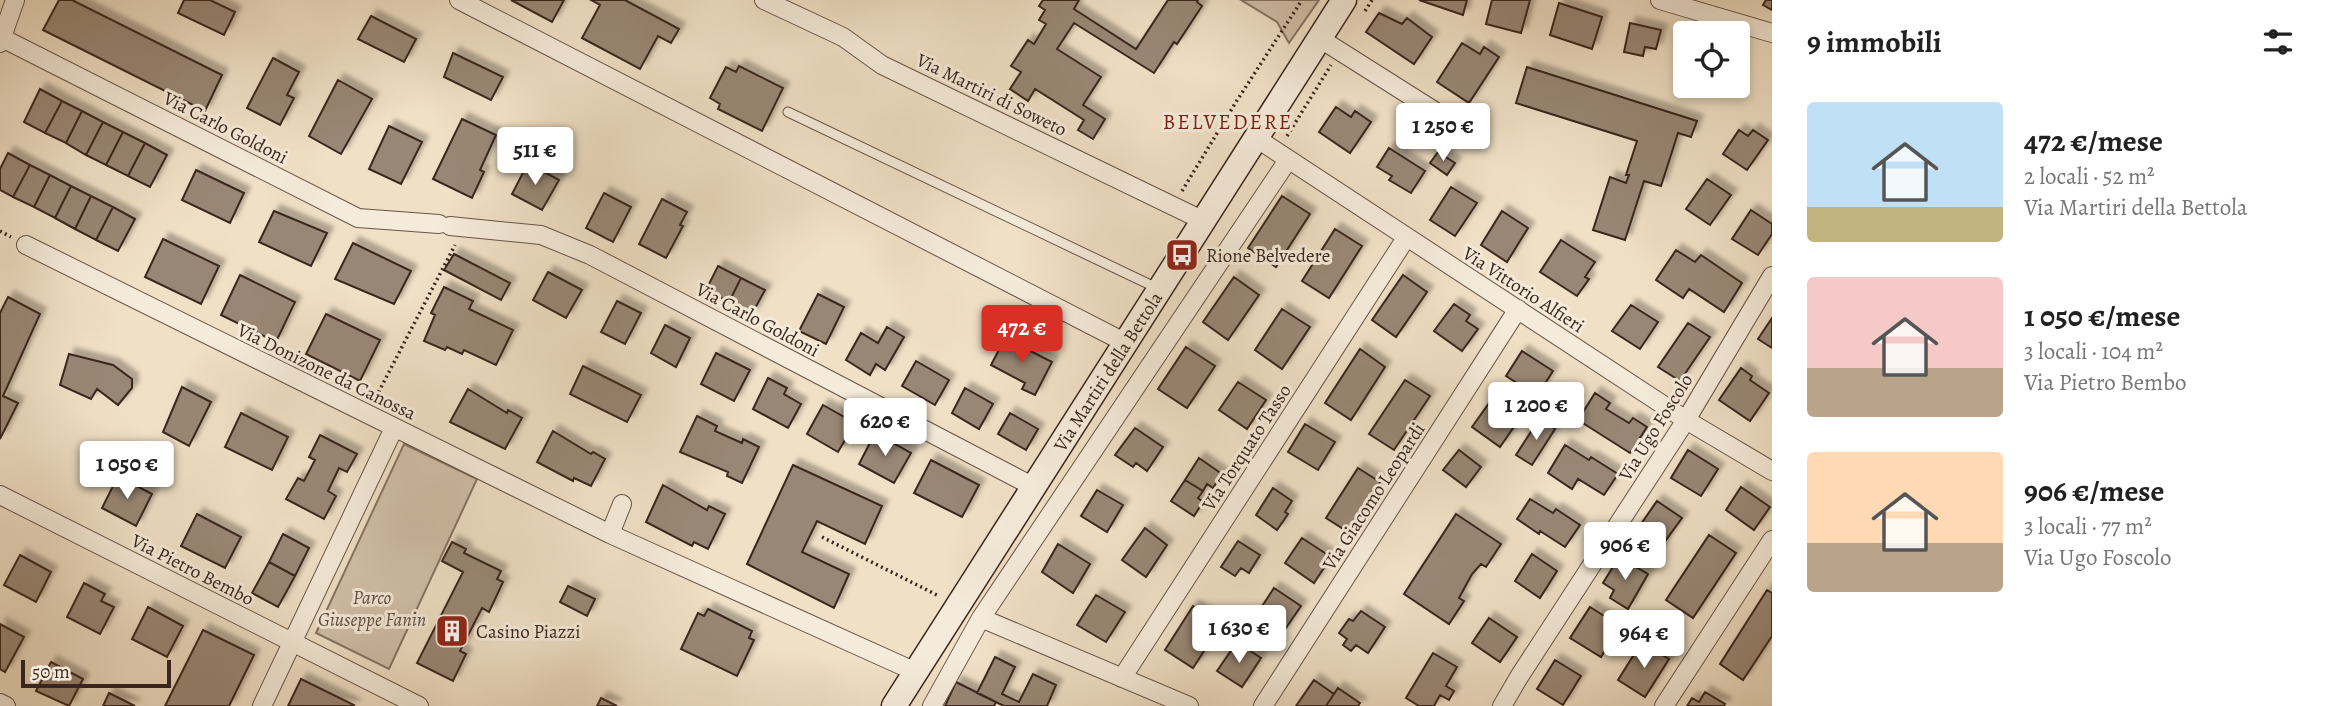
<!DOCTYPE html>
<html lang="it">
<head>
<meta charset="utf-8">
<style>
  body { margin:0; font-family:Alegreya,serif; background:#f2f2f2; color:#222; height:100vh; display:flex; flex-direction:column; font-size:26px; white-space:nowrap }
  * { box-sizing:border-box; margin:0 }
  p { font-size:23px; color:#767676 }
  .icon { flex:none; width:38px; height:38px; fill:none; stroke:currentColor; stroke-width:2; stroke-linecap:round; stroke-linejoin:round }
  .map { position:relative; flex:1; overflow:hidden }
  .panel { display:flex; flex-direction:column; background:#fff; width:560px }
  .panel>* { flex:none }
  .controls { position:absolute; left:1673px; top:21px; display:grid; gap:14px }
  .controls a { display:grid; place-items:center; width:77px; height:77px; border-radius:7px; background:#fff; box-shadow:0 4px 10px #0003; font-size:35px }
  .scale { position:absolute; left:21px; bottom:18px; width:150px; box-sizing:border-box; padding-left:7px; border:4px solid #3a261e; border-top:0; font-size:19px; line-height:24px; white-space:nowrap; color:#3a261e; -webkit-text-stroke:5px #f5ebda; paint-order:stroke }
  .price { position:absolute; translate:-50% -60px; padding:0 16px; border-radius:7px; background:#fff; color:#222; font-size:23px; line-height:46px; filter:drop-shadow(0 2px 4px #0008) }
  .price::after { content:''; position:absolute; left:50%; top:42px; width:21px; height:16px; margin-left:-10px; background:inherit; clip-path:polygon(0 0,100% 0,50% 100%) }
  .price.current { background:#d93025; color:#fff }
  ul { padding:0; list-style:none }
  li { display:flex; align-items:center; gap:21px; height:175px; padding:0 35px }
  li span { display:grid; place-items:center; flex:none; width:196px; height:140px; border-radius:7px; color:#555 }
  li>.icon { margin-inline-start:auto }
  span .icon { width:84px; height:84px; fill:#fffc; stroke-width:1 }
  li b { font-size:30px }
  h2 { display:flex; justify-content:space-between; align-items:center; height:84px; padding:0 35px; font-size:30px }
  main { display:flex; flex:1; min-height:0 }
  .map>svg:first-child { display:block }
</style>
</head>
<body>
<main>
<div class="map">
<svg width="1772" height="706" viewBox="0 0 1772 706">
  <defs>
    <filter id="shadow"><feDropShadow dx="6" dy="-6" stdDeviation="2" flood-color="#0004"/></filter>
  </defs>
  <rect width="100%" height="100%" fill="#f0e0c6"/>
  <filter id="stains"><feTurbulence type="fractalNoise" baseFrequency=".00286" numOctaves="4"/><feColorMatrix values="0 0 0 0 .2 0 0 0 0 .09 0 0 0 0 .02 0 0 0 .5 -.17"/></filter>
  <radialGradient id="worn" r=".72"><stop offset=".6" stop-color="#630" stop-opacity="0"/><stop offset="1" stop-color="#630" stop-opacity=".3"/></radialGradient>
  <!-- green -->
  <path fill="#d1c0a9" stroke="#867364" stroke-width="2" d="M1241,0H1319L1289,43L1277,22Z
    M404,444L477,479L389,669L316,633Z"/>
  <!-- building -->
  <path fill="#998775" stroke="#3a261e" stroke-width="2" filter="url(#shadow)" d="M59,0H72L222,75L205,111L43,30Z
    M184,0H210L235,12L224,35L178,13Z
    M511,0H564L552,22Z
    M591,0H625L679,29L671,43L658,36L640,69L582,38L600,5Z
    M1043,0H1079L1074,9L1136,49L1168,0H1198L1197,2L1202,6L1177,44L1174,42L1154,73L1074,23L1057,49L1101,77L1083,105L1105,119L1093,139L1078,130L1084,120L1035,89L1028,101L1010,89L1021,72L1011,66L1028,40L1034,44L1046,24L1039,20L1045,10L1039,6Z
    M1419,0H1467L1463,15Z
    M1492,0H1530L1521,33L1486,24Z
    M1766,0H1772V10L1763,5Z
    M1559,3L1602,17L1592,49L1550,35Z
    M1379,13L1402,24L1407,18L1432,37L1414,64L1366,32Z
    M371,16L416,39L404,62L358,39Z
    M1630,23L1661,30L1656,49L1645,47L1643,56L1624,52Z
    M1462,43L1480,54L1484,47L1499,57L1469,103L1437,82Z
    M1685,47V71L1679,69Z
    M453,53L503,77L491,100L444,77Z
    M273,58L299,72L287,95L294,98L280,125L247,108Z
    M739,66L783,88L762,131L718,109L720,104L710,98L726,67L736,72Z
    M1527,67L1697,121L1691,137L1678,133L1661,186L1644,181L1625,240L1593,230L1610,177L1626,183L1629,175H1626L1637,141L1516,103Z
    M338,80L372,99L341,154L309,136Z
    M40,89L62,101L45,133L24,122Z
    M62,101L82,111L66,143L45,133Z
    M1336,107L1351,117L1355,111L1371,122L1350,153L1319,132Z
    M82,111L103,122L86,155L66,143Z
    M462,119L496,135L480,170L484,172L472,198L433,179Z
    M103,122L123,132L106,165L86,155Z
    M389,126L422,142L401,184L369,169Z
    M1739,130L1748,136L1753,130L1768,140L1747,170L1723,154Z
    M123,132L145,143L128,176L106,165Z
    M145,143L167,155L150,187L128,176Z
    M1389,148L1425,171L1411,193L1389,180L1392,176L1377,167Z
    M1438,152L1455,163L1447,175L1430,163Z
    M8,153L30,165L13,197L0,190V169Z
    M528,163L559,180L542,210L512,194Z
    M30,165L50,175L34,207L13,197Z
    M196,170L244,193L230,223L182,200Z
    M50,175L71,186L55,218L34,207Z
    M1707,179L1731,195L1710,225L1686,209Z
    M71,186L91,196L75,229L55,218Z
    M1451,187L1477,203L1455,236L1430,220Z
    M604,193L631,207L613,242L586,228Z
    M91,196L113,207L96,240L75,229Z
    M1282,196L1310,214L1276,267L1248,248Z
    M662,199L687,212L680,225L683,226L666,258L639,244Z
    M113,207L135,219L118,251L96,240Z
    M1751,210L1772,224V234L1758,255L1732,239Z
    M274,211L327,233L311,266L259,242Z
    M1502,211L1528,228L1507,262L1481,245Z
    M1335,229L1362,246L1329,298L1302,281Z
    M163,239L219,266L201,304L145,277Z
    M1561,240L1595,262L1585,277L1589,279L1577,296L1540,272Z
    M353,243L411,271L394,304L335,279Z
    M1676,250L1695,262L1701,255L1742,283L1724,312L1689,289L1683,298L1656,280Z
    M454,254L510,283L501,300L444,270Z
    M718,266L741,278L729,302L706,290Z
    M548,272L582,290L566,318L533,300Z
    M240,275L295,302L276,342L221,315Z
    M1403,275L1427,292L1396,337L1372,320Z
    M1234,277L1259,295L1228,340L1203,322Z
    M741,278L765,290L752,314L729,302Z
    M444,287L473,301L469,309L513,330L496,365L464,350L462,354L447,347L445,350L424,341L435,315L431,313Z
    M818,294L844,307L826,344L799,331Z
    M8,297L40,314L3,396L18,403L0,439V313Z
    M617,301L641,313L625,344L601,332Z
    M1454,304L1470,315L1466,321L1478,329L1462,351L1434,331Z
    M1631,305L1658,322L1640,349L1612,331Z
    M1282,309L1310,327L1282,369L1255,350Z
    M326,314L380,340L360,381L306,354Z
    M1772,318V348L1758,339Z
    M1688,323L1710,337L1680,381L1658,367Z
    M665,325L690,338L676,367L651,353Z
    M887,327L904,337L885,370L876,364L870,375L846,360L861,333L878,343Z
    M1005,338L1052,362L1035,395L1022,389L1025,383L991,365Z
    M1186,347L1215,366L1187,408L1158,389Z
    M1360,349L1385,367L1351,420L1325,403Z
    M1522,351L1553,371L1537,396L1506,376Z
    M716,353L750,370L734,401L701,384Z
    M69,354L113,365L132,379V388L118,405L97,389L91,399L60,385Z
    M916,361L949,380L935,405L902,386Z
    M583,366L641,395L627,422L570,394Z
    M1741,368L1752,376L1750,380L1769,393L1750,421L1719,400Z
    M768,378L787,388L784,394L801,404L788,428L753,409Z
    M1405,380L1430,396L1394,450L1369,434Z
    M1238,382L1266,400L1247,429L1219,410Z
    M182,387L211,402L189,446L163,432Z
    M965,388L993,404L979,429L952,413Z
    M468,389L507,413L508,410L522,418L505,449L450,422Z
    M1595,393L1610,403L1606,409L1629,423L1633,418L1647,427L1630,453L1578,420Z
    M1492,399L1520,418L1500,447L1472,427Z
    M823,405L855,423L838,452L807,434Z
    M241,413L288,437L272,470L225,447Z
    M1010,413L1038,429L1026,450L998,434Z
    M697,416L717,426L715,431L742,443L743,439L759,447L742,483L727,476L728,472L680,452Z
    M1539,419L1555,429L1532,465L1516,455Z
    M1305,424L1335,442L1318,470L1288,452Z
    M1135,428L1163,447L1147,471L1136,463L1133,467L1115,455Z
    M553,431L591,454L593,452L605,459L591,486L574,478L573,481L537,462Z
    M875,433L911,453L894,483L859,464Z
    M320,435L357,454L347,472L339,468L328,491L336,496L324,519L286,499L298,478L304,481L315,460L309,457Z
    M1565,445L1589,460L1591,457L1618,474L1604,495L1578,479L1572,489L1548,473Z
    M1459,450L1481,467L1466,487L1443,470Z
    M1688,450L1718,469L1701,496L1671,478Z
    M1199,458L1222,474L1213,488L1207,484L1203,491L1185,480Z
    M931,460L979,485L962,517L914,493Z
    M793,465L882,506L865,544L817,521L802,552L849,574L834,608L747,564Z
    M1358,468L1380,482L1348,532L1326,518Z
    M118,476L152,494L136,526L102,508Z
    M1185,480L1203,491L1198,498L1203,502L1194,516L1171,501Z
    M663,485L707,510L709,506L725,514L708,549L694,542L692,546L646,522Z
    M1741,487L1770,507L1754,530L1726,510Z
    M1273,488L1292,501L1285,512L1288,514L1277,530L1256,515Z
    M1097,490L1123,505L1107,532L1081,516Z
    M1530,499L1553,513L1556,509L1580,525L1565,547L1540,531L1539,534L1517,519Z
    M1657,501L1682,518L1658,551L1634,534Z
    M197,514L241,537L225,568L181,546Z
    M1456,514L1501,544L1486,567L1481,564L1472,574L1459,598L1464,601L1449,624L1404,594Z
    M1145,528L1167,545L1146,577L1122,560Z
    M283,534L309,548L295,576L269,562Z
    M1709,535L1736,553L1693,618L1666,600Z
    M1302,538L1331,557L1314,583L1285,563Z
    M1238,541L1260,555L1249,573L1241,568L1235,576L1221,567Z
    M452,542L466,549L464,553L501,571L497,579L503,582L489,612L482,608L460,651L466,654L453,681L417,663L463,572L442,561Z
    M1058,544L1090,564L1073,593L1042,572Z
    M1532,554L1557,571L1540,598L1515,581Z
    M20,555L51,572L36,602L4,585Z
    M1619,557L1648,574L1628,609L1610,598L1614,590L1603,583Z
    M269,562L295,576L278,607L252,593Z
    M84,583L105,594L101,601L114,607L100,634L67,617Z
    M568,586L595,599L587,616L560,602Z
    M1274,588L1301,606L1284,631L1257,614Z
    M1767,590L1772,593V636L1743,680L1720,664Z
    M1096,595L1125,612L1106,642L1077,625Z
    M1193,606L1222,623L1193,668L1165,650Z
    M148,607L183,626L167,657L132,639Z
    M1590,607L1620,626L1601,657L1570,638Z
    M708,609L752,631L749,638L754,640L737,676L681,649L698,613L704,616Z
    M1361,611L1385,627L1368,653L1356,645L1351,651L1343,645L1347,639L1339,633L1349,619L1353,621Z
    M1489,618L1517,637L1500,662L1472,643Z
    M0,624L24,637L5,672L0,669Z
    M203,630L254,655L229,706H165Z
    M1237,642L1261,658L1242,687L1217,671Z
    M1642,642L1669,659L1645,697L1618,680Z
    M1433,653L1457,667L1446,686L1454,691L1449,700L1440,695L1434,706H1419L1406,698Z
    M995,657L1015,667L1002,694L1019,702L1033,674L1056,685L1047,706H1004L977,693Z
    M1555,660L1581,676L1563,705L1537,689Z
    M51,662L83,679L69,706L36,691Z
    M301,679L354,705L353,706H288Z
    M1314,680L1334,694L1326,706H1296Z
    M956,682L996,702L994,706H945Z
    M1338,688L1360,703L1358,706H1326Z
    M1705,692L1725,704L1724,706H1687L1692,698L1699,702Z
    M109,693L135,706H103Z
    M601,698L617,706H597Z"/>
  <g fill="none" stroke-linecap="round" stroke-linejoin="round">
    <defs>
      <path id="lane" d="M788,112L1159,289"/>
      <path id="street" d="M459,0L1126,343
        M764,0L843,37L882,65L1204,221
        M1660,0L1772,33
        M2,38L358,218L439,224
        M1319,38L1474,136
        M0,43L15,0
        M1256,138L1686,420L1772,471
        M450,226L541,235L590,255L1034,487
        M26,245L610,534L916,672
        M0,495L419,706
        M610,534L622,504
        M981,618L1189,706
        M1122,678L1406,238
        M0,703L6,706
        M262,706L394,428
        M932,706L981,618L1288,160
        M1263,706L1518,309
        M1502,706L1519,677L1686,420L1772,276
        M1664,706L1772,540"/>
      <g id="secondary">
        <path id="s1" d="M894,706L1344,0"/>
      </g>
    </defs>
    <!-- lane casing -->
    <use href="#lane" stroke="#685448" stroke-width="11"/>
    <!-- street casing -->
    <use href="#street" stroke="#685448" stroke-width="20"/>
    <!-- secondary casing -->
    <use href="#secondary" stroke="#3a261e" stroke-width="27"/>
    <!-- path -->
    <path stroke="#3a261e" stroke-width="3.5" stroke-dasharray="2 3.5" stroke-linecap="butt" d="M1365,11L1372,0
      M1287,136L1331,65
      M1182,191L1236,102L1302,0
      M0,231L11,237
      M376,397L455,245
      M822,537L939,596"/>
    <!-- lane -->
    <use href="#lane" stroke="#f5ebda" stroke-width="9"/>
    <!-- street -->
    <use href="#street" stroke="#f5ebda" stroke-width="18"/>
    <!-- secondary -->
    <use href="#secondary" stroke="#f5ebda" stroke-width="24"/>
  </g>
  <!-- icons -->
  <defs>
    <symbol id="bus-square" viewBox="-11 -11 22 22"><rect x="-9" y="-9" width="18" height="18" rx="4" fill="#8f2418" stroke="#f5ebda"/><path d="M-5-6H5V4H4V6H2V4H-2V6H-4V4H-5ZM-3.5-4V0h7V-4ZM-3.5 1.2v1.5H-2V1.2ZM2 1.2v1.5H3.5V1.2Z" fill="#fff"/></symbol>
    <symbol id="building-square" viewBox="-11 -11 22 22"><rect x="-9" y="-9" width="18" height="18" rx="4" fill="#8f2418" stroke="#f5ebda"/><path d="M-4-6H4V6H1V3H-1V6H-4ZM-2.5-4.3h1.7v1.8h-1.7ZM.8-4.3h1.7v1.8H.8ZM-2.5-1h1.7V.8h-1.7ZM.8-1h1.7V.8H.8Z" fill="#fff"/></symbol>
  </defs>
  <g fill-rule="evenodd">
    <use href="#bus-square" x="1163" y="236" width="38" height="38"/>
    <use href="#building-square" x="433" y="612" width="38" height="38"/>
  </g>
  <g text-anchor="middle" stroke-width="6" stroke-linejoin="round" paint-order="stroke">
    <!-- street labels -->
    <g font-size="19" fill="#3a261e" stroke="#f5ebda">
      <text transform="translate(992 94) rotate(26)" y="7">Via Martiri di Soweto</text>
      <text transform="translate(226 127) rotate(27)" y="7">Via Carlo Goldoni</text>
      <text transform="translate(1524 289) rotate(33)" y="7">Via Vittorio Alfieri</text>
      <text transform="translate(758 319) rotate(28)" y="7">Via Carlo Goldoni</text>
      <text transform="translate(327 371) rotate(26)" y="7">Via Donizone da Canossa</text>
      <text dy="7" stroke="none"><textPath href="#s1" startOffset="397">Via Martiri della Bettola</textPath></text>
      <text transform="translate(1655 427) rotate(-58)" y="7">Via Ugo Foscolo</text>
      <text transform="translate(1246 447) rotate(-57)" y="7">Via Torquato Tasso</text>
      <text transform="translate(1373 496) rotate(-57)" y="7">Via Giacomo Leopardi</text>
      <text transform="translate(193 569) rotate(27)" y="7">Via Pietro Bembo</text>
    </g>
    <!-- poi labels -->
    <g font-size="19" fill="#3a261e" stroke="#f5ebda" text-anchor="start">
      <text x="1206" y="262">Rione Belvedere</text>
      <text x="476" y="638">Casino Piazzi</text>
    </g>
    <!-- park labels -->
    <g font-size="19" font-style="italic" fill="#604c41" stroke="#f5ebda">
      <text x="372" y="604">Parco<tspan x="372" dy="22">Giuseppe Fanin</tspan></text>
    </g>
    <!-- neighbourhood labels -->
    <g font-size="21" letter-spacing="2" fill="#7a1f14" stroke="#f5ebda">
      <text x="1228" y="129">BELVEDERE</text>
    </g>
  </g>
  <rect width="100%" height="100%" filter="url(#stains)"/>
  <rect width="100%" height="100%" fill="url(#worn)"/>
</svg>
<div class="controls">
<a><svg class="icon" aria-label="locate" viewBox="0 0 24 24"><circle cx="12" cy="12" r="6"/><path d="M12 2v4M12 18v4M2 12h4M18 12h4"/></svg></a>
</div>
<div class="scale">50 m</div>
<b class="price" style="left:1443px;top:163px">1 250 €</b>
<b class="price" style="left:535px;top:187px">511 €</b>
<b class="price current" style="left:1022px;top:365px">472 €</b>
<b class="price" style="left:1536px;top:442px">1 200 €</b>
<b class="price" style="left:885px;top:458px">620 €</b>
<b class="price" style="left:127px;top:501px">1 050 €</b>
<b class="price" style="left:1625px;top:582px">906 €</b>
<b class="price" style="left:1239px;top:665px">1 630 €</b>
<b class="price" style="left:1644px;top:670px">964 €</b>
</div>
<section class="panel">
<h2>9 immobili<svg class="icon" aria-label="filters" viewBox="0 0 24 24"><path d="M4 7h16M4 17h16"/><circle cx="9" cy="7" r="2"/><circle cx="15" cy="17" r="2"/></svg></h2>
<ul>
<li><span style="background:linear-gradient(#bfe0f5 75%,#c2b280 0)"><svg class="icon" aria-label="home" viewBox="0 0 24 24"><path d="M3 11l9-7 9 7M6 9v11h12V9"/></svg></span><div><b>472 €/mese</b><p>2 locali · 52 m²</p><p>Via Martiri della Bettola</p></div></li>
<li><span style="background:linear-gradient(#f6c9c9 65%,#b9a48a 0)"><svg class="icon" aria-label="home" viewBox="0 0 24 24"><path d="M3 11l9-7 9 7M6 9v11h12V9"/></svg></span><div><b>1 050 €/mese</b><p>3 locali · 104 m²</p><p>Via Pietro Bembo</p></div></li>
<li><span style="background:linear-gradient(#ffd9b3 65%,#b9a48a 0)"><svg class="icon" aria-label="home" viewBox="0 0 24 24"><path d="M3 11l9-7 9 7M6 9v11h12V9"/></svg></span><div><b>906 €/mese</b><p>3 locali · 77 m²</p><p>Via Ugo Foscolo</p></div></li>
</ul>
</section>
</main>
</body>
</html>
